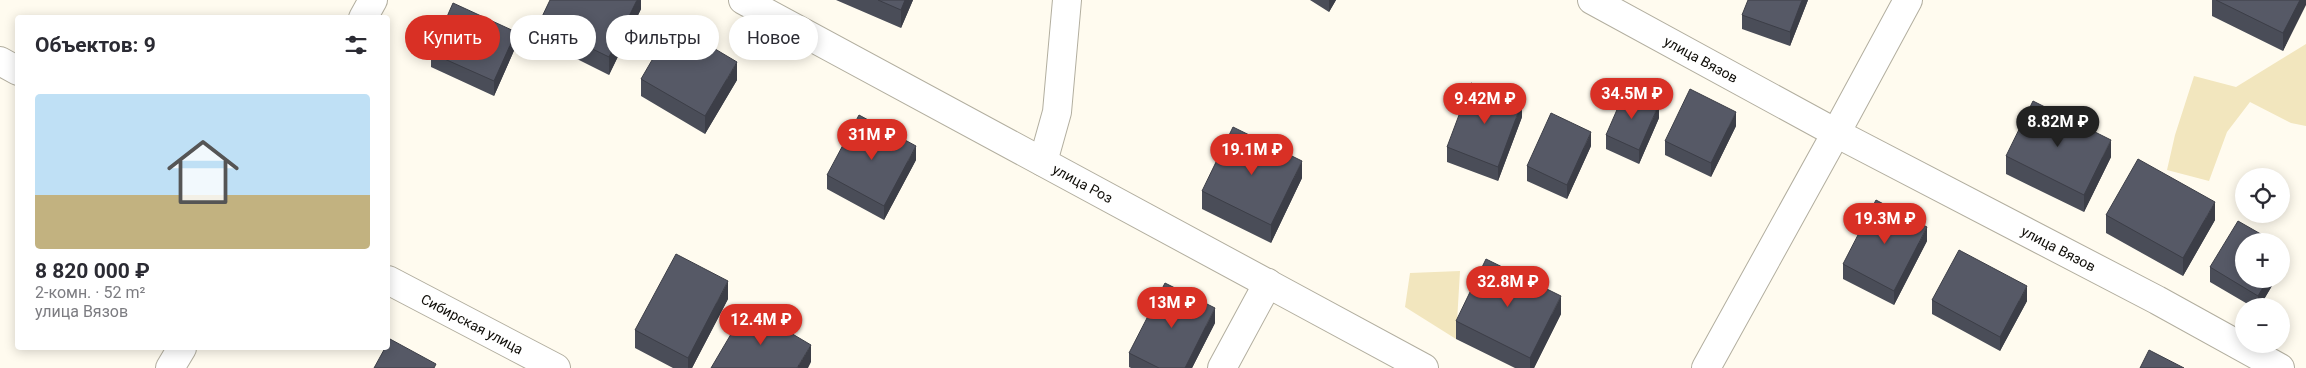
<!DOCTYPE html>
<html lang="ru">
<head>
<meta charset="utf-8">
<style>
  body { margin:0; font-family:Roboto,sans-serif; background:#f2f2f3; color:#2b2b33; height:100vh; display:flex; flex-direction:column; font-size:19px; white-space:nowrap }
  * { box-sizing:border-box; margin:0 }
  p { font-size:16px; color:#7c7c81 }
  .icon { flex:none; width:28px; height:28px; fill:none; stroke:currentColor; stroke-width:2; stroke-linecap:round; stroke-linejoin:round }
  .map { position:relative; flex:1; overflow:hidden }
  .drawer { position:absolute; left:15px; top:15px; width:375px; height:335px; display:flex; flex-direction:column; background:#fff; border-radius:5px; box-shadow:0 2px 12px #0003 }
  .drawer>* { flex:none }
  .banner { position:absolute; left:405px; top:15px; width:475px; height:45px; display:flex; gap:10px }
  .buttons { position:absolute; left:2235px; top:168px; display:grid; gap:10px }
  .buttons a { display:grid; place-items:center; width:55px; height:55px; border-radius:50%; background:#fff; box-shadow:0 2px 12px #0003; font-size:25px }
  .price { position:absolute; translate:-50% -42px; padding:0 11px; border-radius:18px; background:#d93025; color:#fff; font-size:16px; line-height:32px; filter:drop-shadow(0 1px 2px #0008) }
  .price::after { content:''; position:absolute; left:50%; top:30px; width:15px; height:11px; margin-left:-8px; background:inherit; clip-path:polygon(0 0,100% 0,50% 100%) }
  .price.selected { background:#222; color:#fff }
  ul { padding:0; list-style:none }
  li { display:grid; align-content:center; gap:10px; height:265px; padding:0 20px }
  li span { display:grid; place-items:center; height:155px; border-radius:5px; color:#555 }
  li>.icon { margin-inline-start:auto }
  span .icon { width:90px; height:90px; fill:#fffc; stroke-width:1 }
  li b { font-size:21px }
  h2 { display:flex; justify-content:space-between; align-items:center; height:60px; padding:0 20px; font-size:21px }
  .chip { padding:0 18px; border-radius:22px; background:#fff; box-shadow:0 2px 12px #0003; font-size:18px; line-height:45px }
  .chip.selected { background:#d93025; color:#fff }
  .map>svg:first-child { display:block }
</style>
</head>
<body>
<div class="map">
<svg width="2306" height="368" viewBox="0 0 2306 368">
  <rect width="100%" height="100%" fill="#fffbef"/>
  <!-- green -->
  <path fill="#f2e6be" d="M2306,44V126L2291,123L2250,102L2227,132L2209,181L2167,170L2175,135L2194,76L2236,87Z
    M1460,271L1456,339L1405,307L1410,273Z"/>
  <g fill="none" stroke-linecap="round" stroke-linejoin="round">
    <defs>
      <g id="minor">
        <path id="s1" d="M743,0L1424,368"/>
        <path id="s2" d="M1592,0L1836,133L1706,368"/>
        <path id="s3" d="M1908,0L1836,133L2157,300L2280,368"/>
        <path d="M363,18L373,0"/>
        <path d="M0,61L18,71"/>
        <path d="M1043,162L1057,112L1067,0"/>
        <path id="s4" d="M388,280L556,368"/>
        <path d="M170,368L182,348"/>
        <path d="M1222,368L1268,283"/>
      </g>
    </defs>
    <!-- minor casing -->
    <use href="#minor" stroke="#b2ae9f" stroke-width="30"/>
    <!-- minor -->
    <use href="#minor" stroke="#fff" stroke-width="28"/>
  </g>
  <!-- wall -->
  <path fill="#4a4d58" d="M641,0V9L609,75L539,40V23Z
    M836,0H913L901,28Z
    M1310,0H1336L1329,12Z
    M1808,0L1790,46L1742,29V15Z
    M2212,0H2306L2283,51L2212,16Z
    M516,46L494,96L431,67V53Z
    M641,79L737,80L705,134L641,96Z
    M1522,117L1498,181L1447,162V147Z
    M1659,118L1639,164L1606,149V135Z
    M1736,126L1711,177L1665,155V141Z
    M1591,146L1567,199L1527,181V166Z
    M2006,156L2111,157L2084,212L2006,174Z
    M916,160L884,220L827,189V175Z
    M1302,178L1271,243L1202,209V191Z
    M2106,215L2215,220L2183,276L2106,233Z
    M1927,241L1894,305L1843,279V264Z
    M2210,267L2276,279L2260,306H2251L2210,282Z
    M728,299L692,368H673L635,348V330Z
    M1932,300L2027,301L2000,351L1932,314Z
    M1561,314L1534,368H1515L1456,339V321Z
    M1215,323L1192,368H1131L1129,367V353Z"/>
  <!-- shaded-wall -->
  <path fill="#3c3e47" d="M637,0H641V9L609,75V57Z
    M905,0H913L901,28V10Z
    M1329,0H1336L1329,12Z
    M1802,0H1808L1790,46V32Z
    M2300,0H2306V5L2283,51V33Z
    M516,32V46L494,96V81Z
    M737,62V80L705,134V116Z
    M1522,102V117L1498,181V167Z
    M1659,104V118L1639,164V150Z
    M1736,112V126L1711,177V163Z
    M1591,132V146L1567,199V185Z
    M2111,140V157L2084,212V195Z
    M916,146V160L884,220V206Z
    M1302,161V178L1271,243V225Z
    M2215,202V220L2183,276V258Z
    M1927,227V241L1894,305V291Z
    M2286,249V263L2281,271V256Z
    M2268,279H2276L2260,306H2258V296Z
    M728,281V299L692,368H688V358Z
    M2027,286V301L2000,351V337Z
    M1561,296V314L1534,368H1530V358Z
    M1215,308V323L1192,368H1185Z
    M811,345V362L808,368H797Z"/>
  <!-- building -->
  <path fill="#565966" stroke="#3c3e47" d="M550,0H637L609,57L539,23Z
    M878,0H905L901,10Z
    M1748,0H1802L1790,32L1742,15Z
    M2216,0H2300L2283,33Z
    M453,3L516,32L494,81L431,53Z
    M673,24L737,62L705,116L641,79Z
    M1471,83L1522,102L1498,167L1447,147Z
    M1626,89L1659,104L1639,150L1606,135Z
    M1690,89L1736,112L1711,163L1665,141Z
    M2033,101L2111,140L2084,195L2006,156Z
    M1551,113L1591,132L1567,185L1527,166Z
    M859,115L916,146L884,206L827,175Z
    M1233,127L1302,161L1271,225L1202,191Z
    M2138,159L2215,202L2183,258L2106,215Z
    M1876,200L1927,227L1894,291L1843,264Z
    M2238,221L2273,241H2244V279H2268L2258,296L2210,267Z
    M2281,246L2286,249L2281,256Z
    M1959,250L2027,286L2000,337L1932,300Z
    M676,254L728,281L688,358L635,330Z
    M1486,259L1561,296L1530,358L1456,321Z
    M1165,283L1215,308L1185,368H1159L1129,353Z
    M747,307L811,345L797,368H711Z
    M390,339L436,364L434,368H374L385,348H388V343Z
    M2149,350L2184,368H2140Z"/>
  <g text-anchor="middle" stroke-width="5" stroke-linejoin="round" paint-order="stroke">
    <!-- street labels -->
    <g font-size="14" fill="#0f0d08" stroke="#fff">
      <text dy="5" stroke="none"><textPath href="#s2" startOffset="124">улица Вязов</textPath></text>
      <text dy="5" stroke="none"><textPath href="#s1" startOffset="386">улица Роз</textPath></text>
      <text dy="5" stroke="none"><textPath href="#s3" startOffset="402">улица Вязов</textPath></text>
      <text dy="5" stroke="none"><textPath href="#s4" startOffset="95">Сибирская улица</textPath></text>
    </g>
  </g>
</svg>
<div class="buttons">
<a><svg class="icon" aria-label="locate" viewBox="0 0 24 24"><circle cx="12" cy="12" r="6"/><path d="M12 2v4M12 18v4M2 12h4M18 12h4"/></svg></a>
<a>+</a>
<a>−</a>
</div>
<b class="price" style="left:1632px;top:120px">34.5M ₽</b>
<b class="price" style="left:1485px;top:125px">9.42M ₽</b>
<b class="price selected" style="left:2058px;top:148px">8.82M ₽</b>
<b class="price" style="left:872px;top:161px">31M ₽</b>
<b class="price" style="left:1252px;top:176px">19.1M ₽</b>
<b class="price" style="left:1885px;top:245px">19.3M ₽</b>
<b class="price" style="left:1508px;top:308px">32.8M ₽</b>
<b class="price" style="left:1172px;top:329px">13M ₽</b>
<b class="price" style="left:761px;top:346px">12.4M ₽</b>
<div class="banner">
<a class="chip selected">Купить</a>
<a class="chip">Снять</a>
<a class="chip">Фильтры</a>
<a class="chip">Новое</a>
</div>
<section class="drawer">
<h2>Объектов: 9<svg class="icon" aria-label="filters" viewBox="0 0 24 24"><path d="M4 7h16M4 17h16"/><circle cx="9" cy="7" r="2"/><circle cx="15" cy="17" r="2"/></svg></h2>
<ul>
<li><span style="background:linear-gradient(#bfe0f5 65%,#c2b280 0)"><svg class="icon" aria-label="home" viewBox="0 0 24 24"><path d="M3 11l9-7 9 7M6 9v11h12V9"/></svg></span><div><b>8 820 000 ₽</b><p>2-комн. · 52 m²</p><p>улица Вязов</p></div></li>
</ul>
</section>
</div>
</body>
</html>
